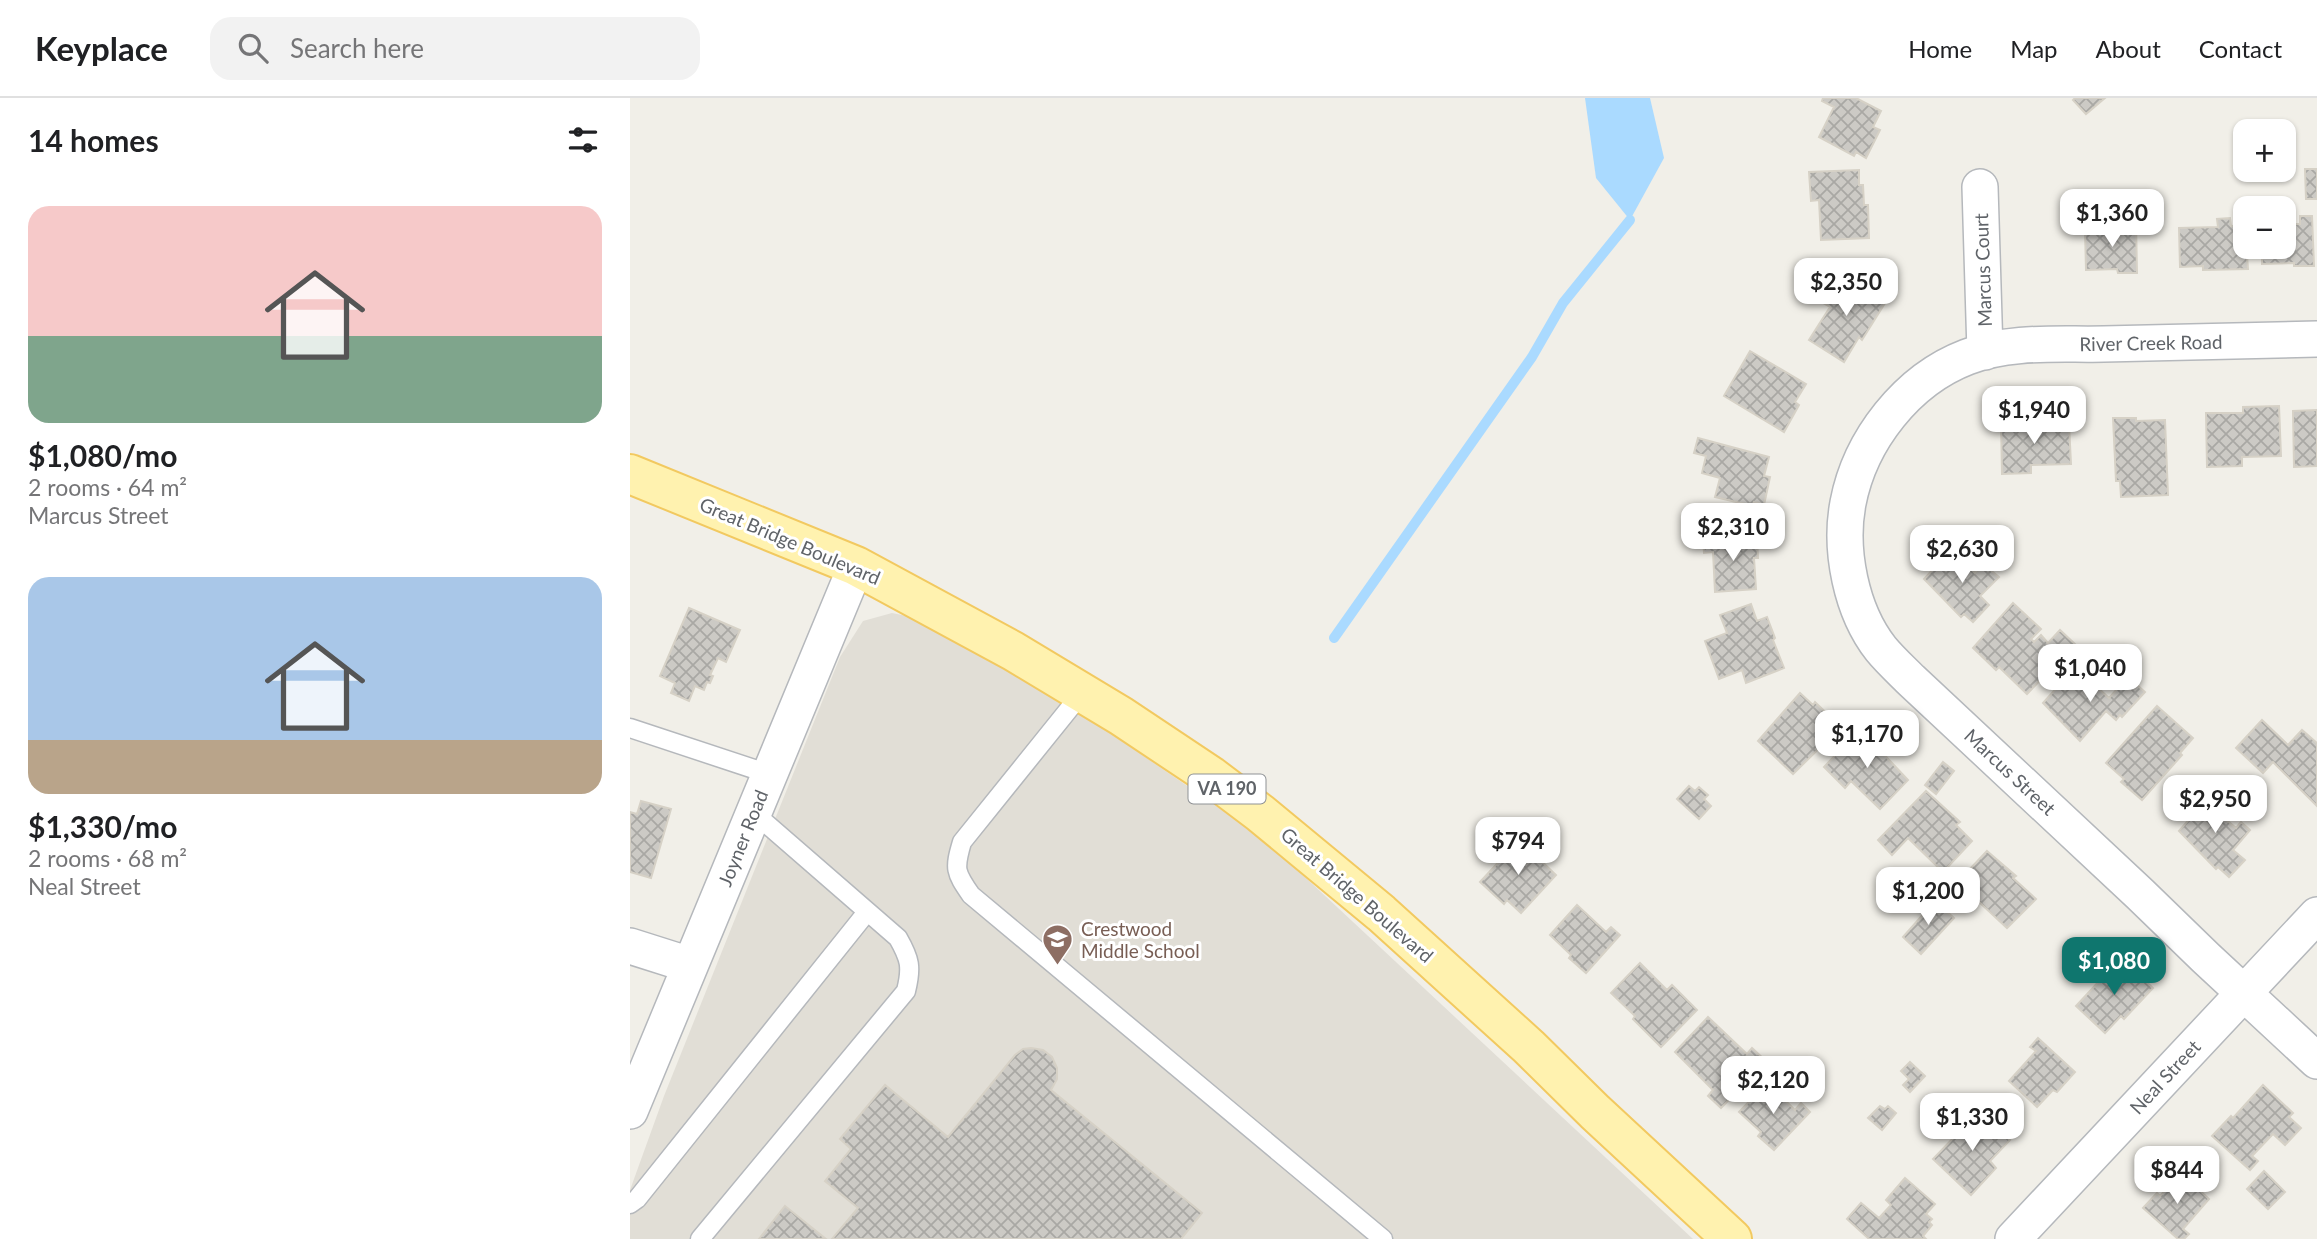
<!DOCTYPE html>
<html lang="en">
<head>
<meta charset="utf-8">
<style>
  body { margin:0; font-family:Lato,sans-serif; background:#f2f2f2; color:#202124; height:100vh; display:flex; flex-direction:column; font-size:26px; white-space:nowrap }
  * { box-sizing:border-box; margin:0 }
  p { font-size:23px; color:#757577 }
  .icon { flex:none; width:38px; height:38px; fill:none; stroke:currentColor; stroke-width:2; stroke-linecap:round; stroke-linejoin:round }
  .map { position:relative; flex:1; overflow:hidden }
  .drawer { display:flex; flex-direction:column; background:#fff; width:630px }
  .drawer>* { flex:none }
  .controls { position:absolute; left:1603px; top:21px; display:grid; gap:14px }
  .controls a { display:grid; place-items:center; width:63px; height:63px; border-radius:14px; background:#fff; box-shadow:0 2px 5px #0004; font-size:35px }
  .price { position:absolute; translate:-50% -60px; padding:0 16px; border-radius:14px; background:#fff; color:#222; font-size:23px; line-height:46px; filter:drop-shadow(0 2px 4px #0008) }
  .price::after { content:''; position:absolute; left:50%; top:42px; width:21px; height:16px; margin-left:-10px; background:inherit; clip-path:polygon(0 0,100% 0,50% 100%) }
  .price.active { background:#0f766e; color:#fff }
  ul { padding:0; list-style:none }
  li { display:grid; align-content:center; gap:14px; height:371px; padding:0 28px }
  li span { display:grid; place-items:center; height:217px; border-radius:21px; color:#555 }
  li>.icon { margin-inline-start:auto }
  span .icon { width:126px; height:126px; fill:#fffc; stroke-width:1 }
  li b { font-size:30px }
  h2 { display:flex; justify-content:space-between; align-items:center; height:84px; padding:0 28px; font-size:30px }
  header { display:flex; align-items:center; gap:42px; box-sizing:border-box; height:98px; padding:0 35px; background:#fff; border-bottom:2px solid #e0e0e0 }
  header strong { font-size:33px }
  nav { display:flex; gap:38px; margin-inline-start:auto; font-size:24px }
  .search { width:490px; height:63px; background:#f2f2f2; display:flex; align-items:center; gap:18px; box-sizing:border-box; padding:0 24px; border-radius:21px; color:#757577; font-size:26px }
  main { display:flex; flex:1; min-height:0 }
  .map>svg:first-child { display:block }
</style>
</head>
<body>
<header>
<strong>Keyplace</strong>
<div class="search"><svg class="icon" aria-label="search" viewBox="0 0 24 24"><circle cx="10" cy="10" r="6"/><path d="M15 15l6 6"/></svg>Search here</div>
<nav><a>Home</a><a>Map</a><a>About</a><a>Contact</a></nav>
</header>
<main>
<section class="drawer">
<h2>14 homes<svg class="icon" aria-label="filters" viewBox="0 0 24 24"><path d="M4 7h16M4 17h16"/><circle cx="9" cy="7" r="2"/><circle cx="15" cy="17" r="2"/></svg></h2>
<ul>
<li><span style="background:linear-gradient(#f6c9c9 60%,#7fa58c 0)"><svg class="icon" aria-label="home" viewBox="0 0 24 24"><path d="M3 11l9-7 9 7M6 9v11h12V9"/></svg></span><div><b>$1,080/mo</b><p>2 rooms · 64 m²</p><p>Marcus Street</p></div></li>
<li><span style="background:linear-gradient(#a9c7e8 75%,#b9a48a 0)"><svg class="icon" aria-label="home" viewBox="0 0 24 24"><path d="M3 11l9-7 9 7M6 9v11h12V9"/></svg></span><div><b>$1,330/mo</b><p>2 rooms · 68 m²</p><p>Neal Street</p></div></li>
</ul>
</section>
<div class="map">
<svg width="1687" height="1141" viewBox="0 0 1687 1141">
  <defs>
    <pattern id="building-cross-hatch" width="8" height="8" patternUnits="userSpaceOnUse" patternTransform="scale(1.75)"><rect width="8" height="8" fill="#cccac5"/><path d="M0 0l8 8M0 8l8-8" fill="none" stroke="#a9a8a4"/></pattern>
  </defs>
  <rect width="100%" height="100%" fill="#f1efe8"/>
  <!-- education -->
  <path fill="#e1ded6" d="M262,515L296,522L424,599L489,641L633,740L1063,1141H0V1092L34,998L210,559L233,523Z"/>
  <!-- water -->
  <path fill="#aadaff" d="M955,0H1020L1034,60L1000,122L966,80Z"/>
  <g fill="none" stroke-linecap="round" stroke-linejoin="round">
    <!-- stream -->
    <path stroke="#aadaff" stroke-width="10" d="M704,540L902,259L933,205L1000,122"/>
  </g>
  <!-- building -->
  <path fill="url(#building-cross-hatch)" stroke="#d6d1c6" stroke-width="2" d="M1193,0H1226L1251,13L1243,29L1250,32L1236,60L1226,54L1224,58L1189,39L1204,9L1192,3Z
    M1445,0H1475L1456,16L1443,2Z
    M1675,71H1687V101H1676Z
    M1229,72V87H1233L1234,107H1238L1239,140L1191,142L1189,102L1181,103L1179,74Z
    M1670,118H1682L1684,168H1664V165L1632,166V149H1654V126H1670Z
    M1600,120L1601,128L1615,127L1618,171L1573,172V168L1550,169L1549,130L1588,129L1587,121Z
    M1494,123H1506L1507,175H1488L1487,171L1456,172L1455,132H1495Z
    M1210,177L1255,205L1232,242L1229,239L1214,264L1179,242L1200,209L1193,205Z
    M1120,253L1176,286L1165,304L1169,307L1154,334L1094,298Z
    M1649,308L1651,358L1612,359V368L1577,369L1576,315H1613V309Z
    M1687,312V368L1664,369L1663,313Z
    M1483,320H1506V323L1535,322L1538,397L1491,399L1490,383H1486Z
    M1415,323V327L1439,326L1441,366L1401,367V375L1372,376L1371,324Z
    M1068,340L1139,359L1134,378L1140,379L1134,407L1124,404L1123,408L1085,399L1090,380L1072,375L1076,358L1064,355Z
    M1127,439L1128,460H1124L1126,491L1085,494L1083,454L1074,455L1073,441Z
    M1321,452L1345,475L1353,466L1369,479L1350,498L1359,507L1343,524L1334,516L1331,519L1294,481Z
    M1383,505L1411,531L1401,541L1404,544L1411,537L1418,545L1430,532L1445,546L1397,596L1369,569L1366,572L1343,550Z
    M1121,506L1127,523L1137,519L1145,540L1143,542L1154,570L1116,585L1112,572L1089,581L1075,543L1097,535L1090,517Z
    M59,510L110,532L96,564L88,560L80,577L83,578L80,585L77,584L74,592L65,588L59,603L41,595L45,585L30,578Z
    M1440,575L1462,596L1468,590L1479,600L1498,579L1515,594L1492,619L1490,617L1486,622L1476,613L1450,643L1413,605Z
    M1170,595L1183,607L1185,604L1211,629L1163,676L1128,643Z
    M1527,608L1563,640L1550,655L1552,657L1512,702L1491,684L1494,681L1476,665Z
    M1632,622L1658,647L1672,632L1687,645V708L1643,664L1633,675L1606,650Z
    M1230,631L1278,682L1250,711L1221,683L1215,690L1194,669Z
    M1313,664L1324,673L1306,696L1295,687Z
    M1059,688L1065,693L1069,689L1078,697L1074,701L1081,708L1069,721L1047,701Z
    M1296,693L1330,724L1326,727L1342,743L1313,774L1278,740L1262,757L1248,742Z
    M1582,695L1599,710L1592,718L1606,730L1611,724L1620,732L1603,752L1615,762L1599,779L1588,769L1586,771L1549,733Z
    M11,703L41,711L21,780L0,774V714L7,716Z
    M889,742L926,777L891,815L877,802L874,806L850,784Z
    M1357,753L1386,778L1383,780L1406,801L1377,830L1348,803L1341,811L1320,792Z
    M1305,803L1324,820L1291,856L1273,839Z
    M947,807L976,834L981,829L990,837L956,875L939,860L941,857L920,837Z
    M1010,865L1037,892L1042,887L1067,912L1031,949L1003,921L1005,918L981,895Z
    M1475,866L1489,878L1499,868L1523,890L1494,921L1491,918L1475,935L1446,908L1473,879L1467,874Z
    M1078,919L1117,956L1122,950L1136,963L1091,1010L1078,998L1083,992L1045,954Z
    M1408,940L1445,974L1427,994L1423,992L1407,1009L1379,983L1406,953L1400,949Z
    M401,950L413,952L422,959L427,970V981L421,992L572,1115L551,1141H202L228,1110L195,1083L221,1051L210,1041L255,987L318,1039L385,957L393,951Z
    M1280,964L1295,978L1280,994L1273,987L1279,981L1271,973Z
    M1137,985L1165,1012L1171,1005L1180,1014L1144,1052L1128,1038L1131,1034L1109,1014Z
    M1633,987L1663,1015L1659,1019L1671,1030L1655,1047L1643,1036L1622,1058L1628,1063L1620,1072L1582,1038L1601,1018L1603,1020Z
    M1250,1008L1255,1011L1258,1008L1266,1015L1252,1032L1238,1020Z
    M1333,1017L1346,1030L1356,1020L1380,1042L1360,1063L1366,1070L1341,1097L1303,1061L1331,1032L1324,1026Z
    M1634,1073L1655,1094L1638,1111L1617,1091Z
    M1551,1075L1579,1101L1553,1131L1559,1136L1554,1141H1548L1513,1110L1527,1095L1530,1098Z
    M1275,1080L1305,1106L1296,1116L1302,1121L1299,1124L1302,1127L1293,1138L1296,1141H1239L1217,1121L1231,1105L1249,1120L1261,1107L1256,1102Z
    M155,1108L196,1141H129Z"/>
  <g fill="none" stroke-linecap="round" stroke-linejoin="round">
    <defs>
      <path id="lane" d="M452,595L332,744C324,771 325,774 341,797L753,1141
        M0,630L139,676
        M0,1106L7,1101L237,814
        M70,1141L276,893C282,869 280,861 268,840L124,715"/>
      <path id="street" d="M1350,89L1355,254
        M1687,241C1616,242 1545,244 1474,246C1430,247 1380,242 1337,259C1277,282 1230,342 1218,405C1209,452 1221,513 1251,551C1260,562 1271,572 1281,582L1510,796L1576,860L1687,963
        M0,848L60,867
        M0,1013L226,468
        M1383,1141L1687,817"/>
      <path id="primary" d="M0,376L226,468L383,553L491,618L581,678L630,715L751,815L899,949L965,1014L1102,1141"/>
    </defs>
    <!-- lane casing -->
    <use href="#lane" stroke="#b5b8bc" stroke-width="21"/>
    <!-- street casing -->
    <use href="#street" stroke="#b5b8bc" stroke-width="38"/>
    <!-- primary casing -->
    <use href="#primary" stroke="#f2c960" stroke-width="42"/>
    <!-- lane -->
    <use href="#lane" stroke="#fff" stroke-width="18"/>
    <!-- street -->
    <use href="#street" stroke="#fff" stroke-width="35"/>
    <!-- primary -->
    <use href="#primary" stroke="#fff2af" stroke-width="38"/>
  </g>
  <!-- icons -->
  <defs>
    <symbol id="school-pin" viewBox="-11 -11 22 30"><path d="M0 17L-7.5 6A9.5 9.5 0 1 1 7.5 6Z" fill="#8d6e63" stroke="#fff"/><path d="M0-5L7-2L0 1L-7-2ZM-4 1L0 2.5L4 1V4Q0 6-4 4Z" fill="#fff"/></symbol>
  </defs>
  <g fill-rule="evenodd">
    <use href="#school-pin" x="410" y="824" width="35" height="47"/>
  </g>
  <g text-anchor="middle" stroke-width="6" stroke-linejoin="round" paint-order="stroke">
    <!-- shield labels -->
    <rect fill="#fff" stroke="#8f9295" stroke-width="2" x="558.5" y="676.5" width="77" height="29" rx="5"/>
    <g font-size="18" font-weight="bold" fill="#5f6368">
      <text x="597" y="697">VA 190</text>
    </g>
    <!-- street labels -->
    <g font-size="19" fill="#5f6368" stroke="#fff">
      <text transform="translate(1353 172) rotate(-92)" y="7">Marcus Court</text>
      <text transform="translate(1521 245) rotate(-1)" y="7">River Creek Road</text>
      <text transform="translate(160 443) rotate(23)" y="7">Great Bridge Boulevard</text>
      <text transform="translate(1380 674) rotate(43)" y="7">Marcus Street</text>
      <text transform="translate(113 740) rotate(-68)" y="7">Joyner Road</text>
      <text transform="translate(727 797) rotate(41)" y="7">Great Bridge Boulevard</text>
      <text transform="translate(1535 979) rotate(-47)" y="7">Neal Street</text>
    </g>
    <!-- education labels -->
    <g font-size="19" fill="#785e54" stroke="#fff" text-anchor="start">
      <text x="451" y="838">Crestwood<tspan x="451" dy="22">Middle School</tspan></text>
    </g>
  </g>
</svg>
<div class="controls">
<a>+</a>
<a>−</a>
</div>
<b class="price" style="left:1482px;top:151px">$1,360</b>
<b class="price" style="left:1216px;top:220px">$2,350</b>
<b class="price" style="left:1404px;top:348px">$1,940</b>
<b class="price" style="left:1103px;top:465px">$2,310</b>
<b class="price" style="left:1332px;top:487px">$2,630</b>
<b class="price" style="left:1460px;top:606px">$1,040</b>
<b class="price" style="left:1237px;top:672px">$1,170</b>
<b class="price" style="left:1585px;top:737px">$2,950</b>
<b class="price" style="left:888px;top:779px">$794</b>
<b class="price" style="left:1298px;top:829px">$1,200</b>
<b class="price active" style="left:1484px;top:899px">$1,080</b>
<b class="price" style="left:1143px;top:1018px">$2,120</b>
<b class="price" style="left:1342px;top:1055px">$1,330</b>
<b class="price" style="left:1547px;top:1108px">$844</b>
</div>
</main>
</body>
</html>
